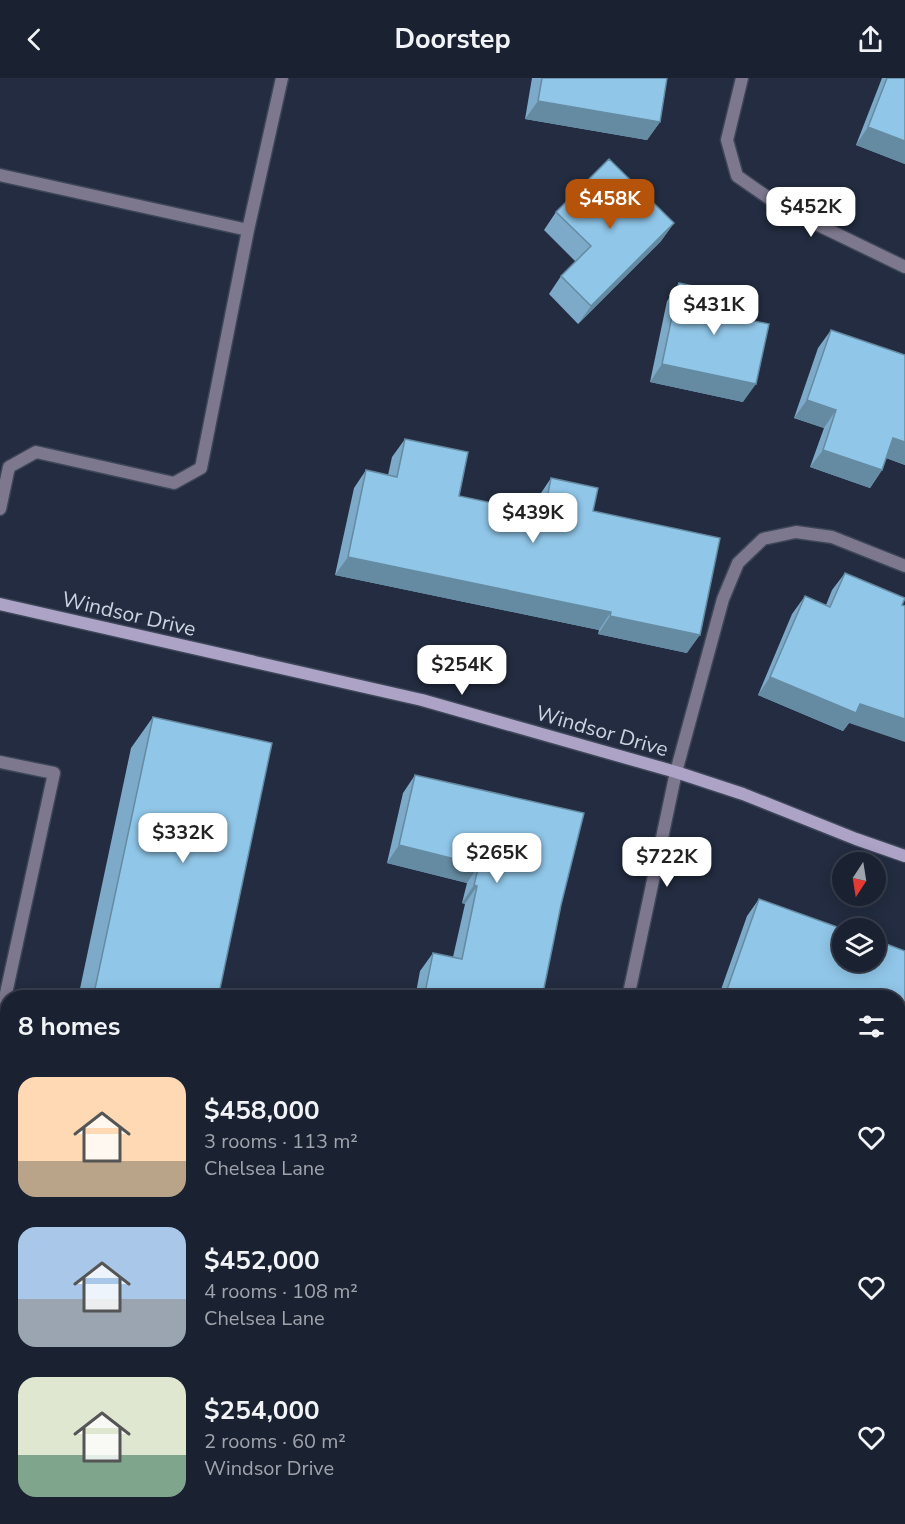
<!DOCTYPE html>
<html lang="en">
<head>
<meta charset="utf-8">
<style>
  body { margin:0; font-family:"Nunito Sans",sans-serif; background:#272e3c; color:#f1f3f6; height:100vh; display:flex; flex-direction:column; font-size:22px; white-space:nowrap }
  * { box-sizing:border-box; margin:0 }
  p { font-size:20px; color:#9fa3ab }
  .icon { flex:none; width:33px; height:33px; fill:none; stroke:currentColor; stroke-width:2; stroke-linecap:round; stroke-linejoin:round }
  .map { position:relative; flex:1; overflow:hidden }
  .side { position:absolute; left:0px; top:912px; width:906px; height:534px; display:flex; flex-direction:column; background:#1a2130; border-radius:24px 24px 0 0; box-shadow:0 3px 15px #0003,0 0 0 2px #383e4c }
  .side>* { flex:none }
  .needle { width:39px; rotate:192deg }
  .controls { position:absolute; left:832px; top:774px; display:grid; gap:12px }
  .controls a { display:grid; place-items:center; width:54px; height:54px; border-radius:50%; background:#1a2130; box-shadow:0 3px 15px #0003,0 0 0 2px #383e4c; font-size:30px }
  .price { position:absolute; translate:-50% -51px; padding:0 14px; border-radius:12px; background:#fff; color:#222; font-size:20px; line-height:39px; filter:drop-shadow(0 2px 3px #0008) }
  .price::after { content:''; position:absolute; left:50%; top:36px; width:18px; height:14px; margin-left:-9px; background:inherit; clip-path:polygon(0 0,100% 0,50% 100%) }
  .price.selected { background:#b45309; color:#fff }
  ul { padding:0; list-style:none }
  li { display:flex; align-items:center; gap:18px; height:150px; padding:0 18px }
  li span { display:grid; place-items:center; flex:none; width:168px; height:120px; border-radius:18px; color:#555 }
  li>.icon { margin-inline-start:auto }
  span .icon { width:72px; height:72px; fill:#fffc; stroke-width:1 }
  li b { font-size:26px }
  h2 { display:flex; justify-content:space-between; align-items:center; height:72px; padding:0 18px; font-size:26px }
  header { display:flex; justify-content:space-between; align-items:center; height:78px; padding:0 18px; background:#1a2130; font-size:27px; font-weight:700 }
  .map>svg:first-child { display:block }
</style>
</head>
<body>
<header><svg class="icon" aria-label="back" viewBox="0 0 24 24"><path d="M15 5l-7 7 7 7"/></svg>Doorstep<svg class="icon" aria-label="share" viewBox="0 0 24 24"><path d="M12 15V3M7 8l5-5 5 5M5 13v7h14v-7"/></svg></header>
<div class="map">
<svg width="905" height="1446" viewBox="0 0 905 1446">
  <rect width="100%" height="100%" fill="#232c40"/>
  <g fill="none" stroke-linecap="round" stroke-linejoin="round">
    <defs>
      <path id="lane" d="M0,97L248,152
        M0,431L9,389L36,374L174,405L201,390L248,152L282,0
        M0,684L54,695L0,943
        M676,694L723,521L738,485L763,461L796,454L832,459L905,488
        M898,1086L905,1089
        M0,1399L8,1401
        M792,1446L794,1438"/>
      <path id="street" d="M742,0L727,62L737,98L783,130L905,189
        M628,920L676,694
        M898,1375L905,1377
        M515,1446L516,1438"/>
      <path id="secondary" d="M0,526L422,622L676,694L743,716L856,761L905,778"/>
    </defs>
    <!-- lane casing -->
    <use href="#lane" stroke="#3e4759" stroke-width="15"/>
    <!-- street casing -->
    <use href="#street" stroke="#3e4759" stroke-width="15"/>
    <!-- secondary casing -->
    <use href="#secondary" stroke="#3e4759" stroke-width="15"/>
    <!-- lane -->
    <use href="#lane" stroke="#7d788e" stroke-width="12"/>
    <!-- street -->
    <use href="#street" stroke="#7d788e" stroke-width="12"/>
    <!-- secondary -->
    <use href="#secondary" stroke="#aca3c6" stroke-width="12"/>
  </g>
  <!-- wall -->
  <path fill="#7caac8" d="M532,0H667L660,44L647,62L525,41Z
    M882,0H905V86L856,67Z
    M556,134L674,145L661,163L578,246L549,216L561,198L576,184L544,152Z
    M679,205L734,239L743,324L650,304L667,223Z
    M831,252L905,277V387L886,380L882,392L870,410L810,389L824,350L794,340L818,270Z
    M405,361L459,418L535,434L539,418L551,400L593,433L687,575L598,556L599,552L335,497L354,410L366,392L388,397L392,379Z
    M845,495L849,645L843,653L758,617L792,536L805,518L826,527L832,512Z
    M153,639L218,920H78L131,670Z
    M415,697L561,827L542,920H415L420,893L433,875L453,879L465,826L462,825L467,805L387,785L403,715Z
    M759,821L905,873V1019L898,1017V920H718L747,838Z
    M8,1274V1365L0,1364V1310Z
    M336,1438H424L422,1446H334Z
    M614,1438H740L738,1446H613Z"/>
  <!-- shaded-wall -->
  <path fill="#658ba2" d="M538,23L660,44L647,62L525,41Z
    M868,49L905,63V86L856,67Z
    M674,145L661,163L578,246L591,228Z
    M662,286L756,306L743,324L650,304Z
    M807,322L836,332L824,350L794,340Z
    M893,360L905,364V387L881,378Z
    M823,372L882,392L870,410L810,389Z
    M348,479L611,534L599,552L335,497Z
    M610,538L700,557L687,575L598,556Z
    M770,599L860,626L905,641V664L849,645L843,653L758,617Z
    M399,767L479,787L467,805L387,785Z
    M474,807L477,808L465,826L462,825Z
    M898,994L905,997V1019L898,1017Z
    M898,1250L905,1252V1274L898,1272Z
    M8,1335V1365L0,1364V1346Z"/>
  <!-- building -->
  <path fill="#90c6e8" stroke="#658ba2" stroke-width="1.5" d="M542,0H667L660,44L538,23Z
    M887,0H905V63L868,49Z
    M609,81L674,145L591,228L561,198L591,168L556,134Z
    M679,205L739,218L734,239L769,246L756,306L662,286Z
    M831,252L905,277V364L893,360L882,392L823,372L836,332L807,322Z
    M405,361L468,374L459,418L544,436L551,400L598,410L593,433L720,460L700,557L610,538L611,534L348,479L366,392L397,399Z
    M845,495L905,520L902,527L905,528V641L860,626L856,635L770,599L805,518L830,529Z
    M153,639L272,665L218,920H93Z
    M415,697L584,735L561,827L542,920H424L433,875L462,881L477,808L474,807L479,787L399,767Z
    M759,821L843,851V884H876V862L905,873V997L898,994V920H724Z
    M898,1130L905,1132V1252L898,1250Z
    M0,1437L39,1446H0Z
    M344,1438H424L422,1446H343Z
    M623,1438H740L738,1446H621Z"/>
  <g text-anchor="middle" stroke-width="6" stroke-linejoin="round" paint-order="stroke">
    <!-- street labels -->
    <g font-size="21" fill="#ccd2df" stroke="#232c40">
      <text transform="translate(129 536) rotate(13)" y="7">Windsor Drive</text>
      <text transform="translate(602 653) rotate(16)" y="7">Windsor Drive</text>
    </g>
  </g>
</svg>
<div class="controls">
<a><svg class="needle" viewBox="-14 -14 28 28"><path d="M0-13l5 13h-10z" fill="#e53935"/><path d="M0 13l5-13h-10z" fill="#9fa3ab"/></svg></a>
<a><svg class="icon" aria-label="layers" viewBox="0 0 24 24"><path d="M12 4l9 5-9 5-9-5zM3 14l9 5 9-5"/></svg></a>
</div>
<b class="price selected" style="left:610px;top:152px">$458K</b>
<b class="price" style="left:811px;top:160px">$452K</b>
<b class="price" style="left:714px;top:258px">$431K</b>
<b class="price" style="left:533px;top:466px">$439K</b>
<b class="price" style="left:462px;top:618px">$254K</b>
<b class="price" style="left:183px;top:786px">$332K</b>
<b class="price" style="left:497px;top:806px">$265K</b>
<b class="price" style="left:667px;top:810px">$722K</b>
<section class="side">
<h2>8 homes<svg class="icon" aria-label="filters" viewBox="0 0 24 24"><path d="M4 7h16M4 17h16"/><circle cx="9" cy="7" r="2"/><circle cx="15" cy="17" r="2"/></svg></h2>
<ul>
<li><span style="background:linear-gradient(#ffd9b3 70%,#b9a48a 0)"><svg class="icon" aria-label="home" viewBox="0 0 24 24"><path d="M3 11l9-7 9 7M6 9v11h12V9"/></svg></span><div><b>$458,000</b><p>3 rooms · 113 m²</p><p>Chelsea Lane</p></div><svg class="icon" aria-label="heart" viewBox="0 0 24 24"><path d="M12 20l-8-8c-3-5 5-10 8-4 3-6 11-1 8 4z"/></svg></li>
<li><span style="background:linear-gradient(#a9c7e8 60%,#9aa5b1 0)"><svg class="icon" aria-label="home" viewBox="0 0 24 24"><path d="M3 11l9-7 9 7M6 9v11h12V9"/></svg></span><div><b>$452,000</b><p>4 rooms · 108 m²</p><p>Chelsea Lane</p></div><svg class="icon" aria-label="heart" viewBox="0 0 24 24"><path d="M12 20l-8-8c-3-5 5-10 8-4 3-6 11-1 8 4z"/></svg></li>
<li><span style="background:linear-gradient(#dfe7d0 65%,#7fa58c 0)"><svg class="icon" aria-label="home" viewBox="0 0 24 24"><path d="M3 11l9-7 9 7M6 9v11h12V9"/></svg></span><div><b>$254,000</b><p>2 rooms · 60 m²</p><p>Windsor Drive</p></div><svg class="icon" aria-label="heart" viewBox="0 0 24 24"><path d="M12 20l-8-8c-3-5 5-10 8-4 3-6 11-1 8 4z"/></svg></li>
</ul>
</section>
</div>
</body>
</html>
